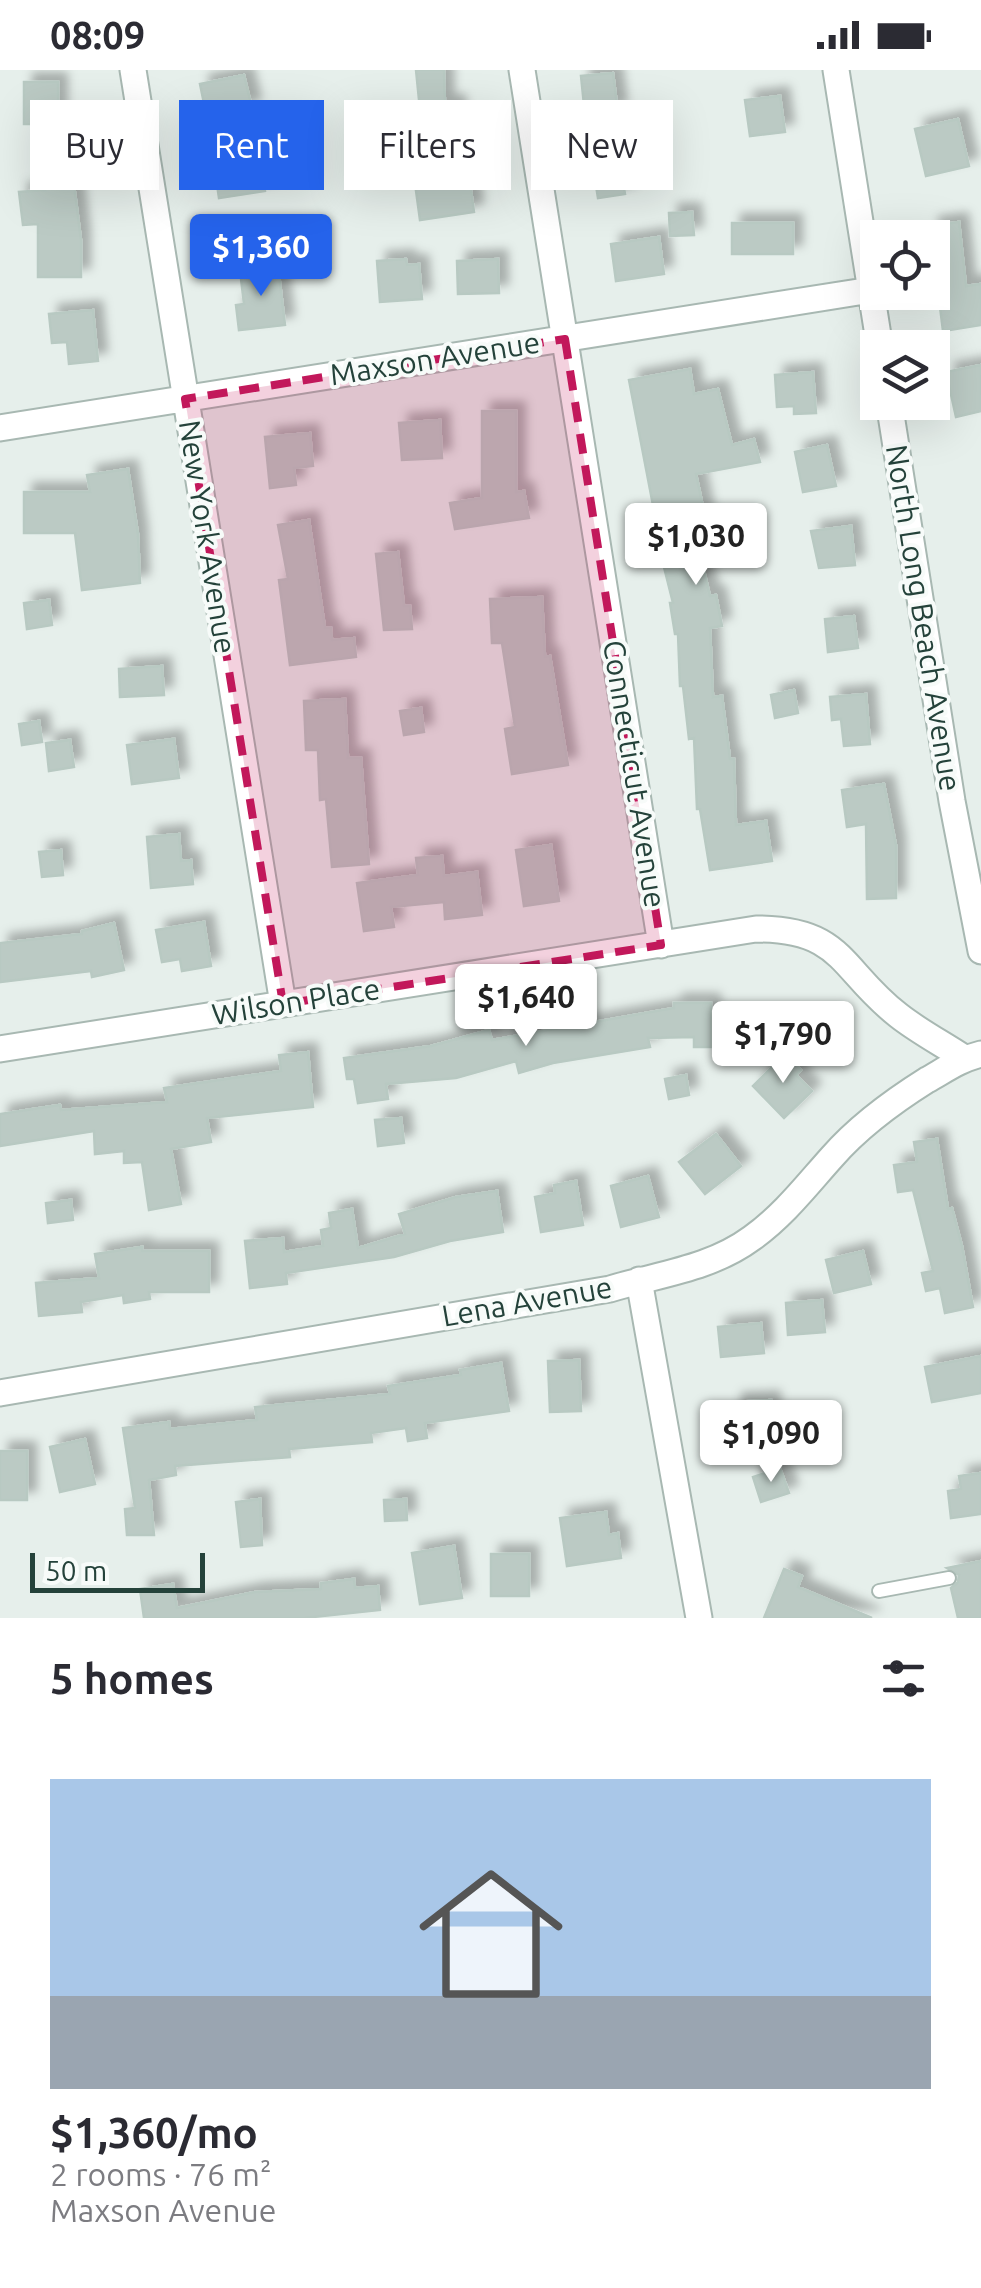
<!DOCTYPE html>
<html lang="en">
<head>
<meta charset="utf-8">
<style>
  body { margin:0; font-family:Ubuntu,sans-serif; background:#f2f2f3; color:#2b2b33; height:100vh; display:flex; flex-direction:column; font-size:38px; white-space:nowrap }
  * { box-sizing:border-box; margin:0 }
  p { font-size:32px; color:#7c7c81 }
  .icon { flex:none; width:55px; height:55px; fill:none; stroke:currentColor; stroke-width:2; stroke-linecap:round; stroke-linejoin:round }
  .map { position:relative; height:1548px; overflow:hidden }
  .sheet { display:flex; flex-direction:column; background:#fff; flex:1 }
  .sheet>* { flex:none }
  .hud { position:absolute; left:30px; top:30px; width:922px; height:90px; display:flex; gap:20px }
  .fabs { position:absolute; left:860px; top:150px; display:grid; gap:20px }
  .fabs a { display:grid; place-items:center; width:90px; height:90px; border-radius:0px; background:#fff; box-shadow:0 10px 40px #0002; font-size:50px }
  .scale { position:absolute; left:30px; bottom:25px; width:175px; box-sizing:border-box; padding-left:10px; border:5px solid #24423a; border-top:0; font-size:28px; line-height:35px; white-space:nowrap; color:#24423a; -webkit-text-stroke:8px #f7fbf9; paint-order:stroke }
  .price { position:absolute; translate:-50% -85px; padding:0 22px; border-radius:10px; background:#fff; color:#222; font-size:32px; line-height:65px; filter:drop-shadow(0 2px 5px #0008) }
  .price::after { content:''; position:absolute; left:50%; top:60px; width:30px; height:22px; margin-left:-15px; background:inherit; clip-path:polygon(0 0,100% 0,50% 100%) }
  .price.current { background:#2563eb; color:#fff }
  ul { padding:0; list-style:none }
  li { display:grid; align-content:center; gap:20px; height:530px; padding:0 50px }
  li span { display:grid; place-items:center; height:310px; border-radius:0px; color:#555 }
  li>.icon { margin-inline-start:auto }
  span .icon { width:180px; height:180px; fill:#fffc; stroke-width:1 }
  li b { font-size:42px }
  h2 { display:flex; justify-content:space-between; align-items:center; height:120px; padding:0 50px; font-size:42px }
  .tag { padding:0 35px; border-radius:0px; background:#fff; box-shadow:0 10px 40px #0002; font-size:35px; line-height:90px }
  .tag.current { background:#2563eb; color:#fff }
  .status { display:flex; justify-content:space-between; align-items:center; height:70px; padding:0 50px; background:#fff; direction:ltr }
  .status svg { height:28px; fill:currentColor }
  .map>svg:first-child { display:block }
</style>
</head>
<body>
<div class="status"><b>08:09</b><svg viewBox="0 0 49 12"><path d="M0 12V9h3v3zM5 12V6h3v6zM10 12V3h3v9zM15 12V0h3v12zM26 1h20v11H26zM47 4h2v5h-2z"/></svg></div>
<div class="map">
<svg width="981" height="1548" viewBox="0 0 981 1548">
  <defs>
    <filter id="shadow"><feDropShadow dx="9" dy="-9" stdDeviation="5" flood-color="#0004"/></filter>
  </defs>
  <rect width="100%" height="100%" fill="#e6efeb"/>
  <!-- building -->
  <path fill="#bbcac4" stroke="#b8c9c2" stroke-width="2.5" filter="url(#shadow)" d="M416,0H444L445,35L456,34L461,84H466L474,142L420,150L412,91L425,89Z
    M613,3L618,42L585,45L581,6Z
    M244,5L252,38L207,48L200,14Z
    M24,12H58V76L69,75L81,170V207H38V154L23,155L19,122L45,120L39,54H24Z
    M780,26L785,62L750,66L745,30Z
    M958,49L969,96L926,106L915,59Z
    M638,77L642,103L622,106L625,124L598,128L591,84Z
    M260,87L265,121L219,128L214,94Z
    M692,142L694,165L670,166L669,143Z
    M959,152L966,216L981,214V255L943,261L930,156Z
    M732,153H793V184H732Z
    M659,167L664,204L616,211L611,174Z
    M406,189L407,195L419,194L422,229L380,232L377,191Z
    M498,189L499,223L458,224L457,191Z
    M278,196L285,255L239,260L236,235L244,234L240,200Z
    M93,240L98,291L69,294L67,272L52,273L49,244Z
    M981,295V341L956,347L946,302Z
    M690,299L694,324L718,319L732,375L754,369L760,392L696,404L705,446L692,449L710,526L716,525L722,556L710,558L713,627L722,626L730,689H734L736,755L766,751L772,791L710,800L700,739H697L694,668L689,669L683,616H680L678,564H675L670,533H673L659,477H661L629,310Z
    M813,302L816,343L794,344V336L777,337L775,305Z
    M482,341H516V422L524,421L529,448L455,459L450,433L482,428Z
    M440,350L442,388L402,390L399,353Z
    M310,363L313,396L294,398L296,415L270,418L265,367Z
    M827,375L836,416L803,422L795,382Z
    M128,399L138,464L140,513L82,520L75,463H24V422H90L87,405Z
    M309,450L325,558H331L332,570L354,568L356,587L290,595L279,510L288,509L278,455Z
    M851,456L855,495L819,498L811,461Z
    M398,482L404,536H410L412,559L384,560L376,484Z
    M542,527L545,587L550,586L568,695L512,704L505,659L515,657L502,573H492L490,529Z
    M49,530L52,555L27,559L24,533Z
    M854,546L858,578L828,582L825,549Z
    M162,596L164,625L120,627L119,599Z
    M794,620L798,643L775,648L771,625Z
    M866,624L870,674L844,676L841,649L832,650L830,627Z
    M345,629L348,688H361L369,794L332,797L326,729L320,730L318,680H306L304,631Z
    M421,638L424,662L404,665L400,641Z
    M39,651L42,672L22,675L19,654Z
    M174,669L179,708L132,714L127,675Z
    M70,670L74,697L49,701L46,673Z
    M884,714L896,775V828L867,829L866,754L847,757L842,720Z
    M179,764L181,791L191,790L193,814L151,818L147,767Z
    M551,775L559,831L524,836L516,780Z
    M61,780L63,805L42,807L39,782Z
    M442,786L444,806L477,802L482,845L445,849L444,832L391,837L394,857L364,861L357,813L418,805L416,788Z
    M204,852L211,896L182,901L180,889L162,892L156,860Z
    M114,853L124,900L92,907L91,901L0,912V873L82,864V861Z
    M674,933H711L712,977H694V967L648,968L650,977L553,993L519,1003L516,991L456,1008L386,1014L388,1029L358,1033L354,1009H347L344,988L431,976L489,960L492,970L674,938Z
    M308,982L313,1037L207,1048L211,1072L171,1079L181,1134L149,1140L142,1092L124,1093V1081L95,1084L94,1061L0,1076V1044L60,1035L61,1040L167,1032L164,1018L281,1001L279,985Z
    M785,984L801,1000L796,1005L812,1021L784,1048L753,1016Z
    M686,1005L689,1025L669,1029L665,1009Z
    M401,1048L404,1073L378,1076L375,1050Z
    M716,1064L741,1096L705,1124L679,1092Z
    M937,1069L948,1139L952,1138L962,1176L973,1237L945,1243L940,1218L926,1221L922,1203L933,1201L913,1120L898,1122L894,1095L917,1092L914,1072Z
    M648,1106L659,1147L621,1157L611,1116Z
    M576,1111L583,1155L541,1162L535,1127L555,1123L554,1115Z
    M497,1121L503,1162L450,1171L394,1187L286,1203L287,1214L250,1218L245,1171L283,1168L284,1182L323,1176L321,1160L331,1158L329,1143L352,1139L358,1178L405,1164L399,1144L456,1127Z
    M71,1130L73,1150L48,1153L46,1133Z
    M142,1177V1181H209V1222H149L150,1229L124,1233L123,1225L81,1232L82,1242L39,1246L36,1213L99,1208L95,1184Z
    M863,1181L871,1214L834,1223L826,1190Z
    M822,1230L825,1262L788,1265L786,1233Z
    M761,1253L764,1283L721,1287L718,1257Z
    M981,1286V1323L932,1332L925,1297Z
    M579,1290L581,1341L550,1342L548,1291Z
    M501,1293L509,1341L425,1353L427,1368L408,1371L406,1358L371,1363L372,1372L289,1379L290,1387L175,1396L176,1405L149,1410L154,1465H127L125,1439L135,1438L123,1358L169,1352L170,1359L257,1350L255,1337L390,1324L388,1316L461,1305L460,1300Z
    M771,1330L772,1353H765V1362L734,1363L733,1332Z
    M85,1369L95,1414L60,1422L50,1377Z
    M0,1381H27V1430H0Z
    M780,1398L789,1423L761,1432L753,1407Z
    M981,1403V1444L951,1448L948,1421L961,1419L959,1406Z
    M260,1429L262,1475L241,1477L236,1432Z
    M406,1429L407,1450L385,1451L384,1430Z
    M606,1442L609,1465L618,1463L621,1488L567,1496L560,1448Z
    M454,1476L462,1528L420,1534L412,1483Z
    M491,1484H529V1526H491Z
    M981,1491V1548H958L951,1518L958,1512L959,1505L947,1498Z
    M784,1499L802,1506L798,1517L872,1548H764Z
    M354,1509L355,1518L378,1516L380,1540L304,1548H144L140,1519L173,1514L177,1538L255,1522L321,1519V1513Z"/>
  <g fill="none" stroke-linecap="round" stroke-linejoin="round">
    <defs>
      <path id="lane" d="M879,1521L949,1508"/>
      <path id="street" d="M133,0L283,934
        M522,0L661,875
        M836,0L880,278
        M889,332L952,731L981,881
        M0,358L871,220
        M0,979L756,859C844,859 840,900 898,945C918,961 943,974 964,988
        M639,1210L699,1548
        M0,1323L610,1219C659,1204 710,1199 752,1168C784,1145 806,1116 832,1087C859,1056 892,1032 927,1010C945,1000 960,989 981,984"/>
    </defs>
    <!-- lane casing -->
    <use href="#lane" stroke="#a8b8b2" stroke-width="16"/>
    <!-- street casing -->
    <use href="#street" stroke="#a8b8b2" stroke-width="29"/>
    <!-- lane -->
    <use href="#lane" stroke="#fff" stroke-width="12"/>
    <!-- street -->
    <use href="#street" stroke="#fff" stroke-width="25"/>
  </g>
  <!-- marked area -->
  <path fill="#c2185b" fill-opacity="0.2" stroke="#c2185b" stroke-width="8" stroke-dasharray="20 12" stroke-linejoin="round" d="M565,269L661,875L283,934L185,329Z"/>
  <g text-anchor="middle" stroke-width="8" stroke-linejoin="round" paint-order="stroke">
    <!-- street labels -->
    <g font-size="30" fill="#24423a" stroke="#f7fbf9">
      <text transform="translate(435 289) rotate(-9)" y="10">Maxson Avenue</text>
      <text transform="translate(207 467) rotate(81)" y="10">New York Avenue</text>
      <text transform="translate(923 548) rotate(81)" y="10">North Long Beach Avenue</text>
      <text transform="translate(634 704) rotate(81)" y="10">Connecticut Avenue</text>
      <text transform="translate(296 932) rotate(-9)" y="10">Wilson Place</text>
      <text transform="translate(527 1232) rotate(-10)" y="10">Lena Avenue</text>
    </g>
  </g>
</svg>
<div class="fabs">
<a><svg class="icon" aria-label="locate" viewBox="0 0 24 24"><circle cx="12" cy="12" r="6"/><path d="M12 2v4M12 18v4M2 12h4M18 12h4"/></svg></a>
<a><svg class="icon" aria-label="layers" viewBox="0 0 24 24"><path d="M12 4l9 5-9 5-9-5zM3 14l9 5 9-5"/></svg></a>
</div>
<div class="scale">50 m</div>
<b class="price current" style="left:261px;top:229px">$1,360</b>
<b class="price" style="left:696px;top:518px">$1,030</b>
<b class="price" style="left:526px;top:979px">$1,640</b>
<b class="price" style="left:783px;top:1016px">$1,790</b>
<b class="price" style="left:771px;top:1415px">$1,090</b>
<div class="hud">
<a class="tag">Buy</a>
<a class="tag current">Rent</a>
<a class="tag">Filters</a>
<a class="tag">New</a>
</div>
</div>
<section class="sheet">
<h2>5 homes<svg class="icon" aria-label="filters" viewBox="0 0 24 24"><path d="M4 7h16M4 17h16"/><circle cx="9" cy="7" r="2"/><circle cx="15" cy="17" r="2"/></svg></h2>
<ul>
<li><span style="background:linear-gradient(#a9c7e8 70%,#9aa5b1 0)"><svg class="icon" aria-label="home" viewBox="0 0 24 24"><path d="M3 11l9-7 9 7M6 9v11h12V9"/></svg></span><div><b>$1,360/mo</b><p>2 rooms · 76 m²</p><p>Maxson Avenue</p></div></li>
</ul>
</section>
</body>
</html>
